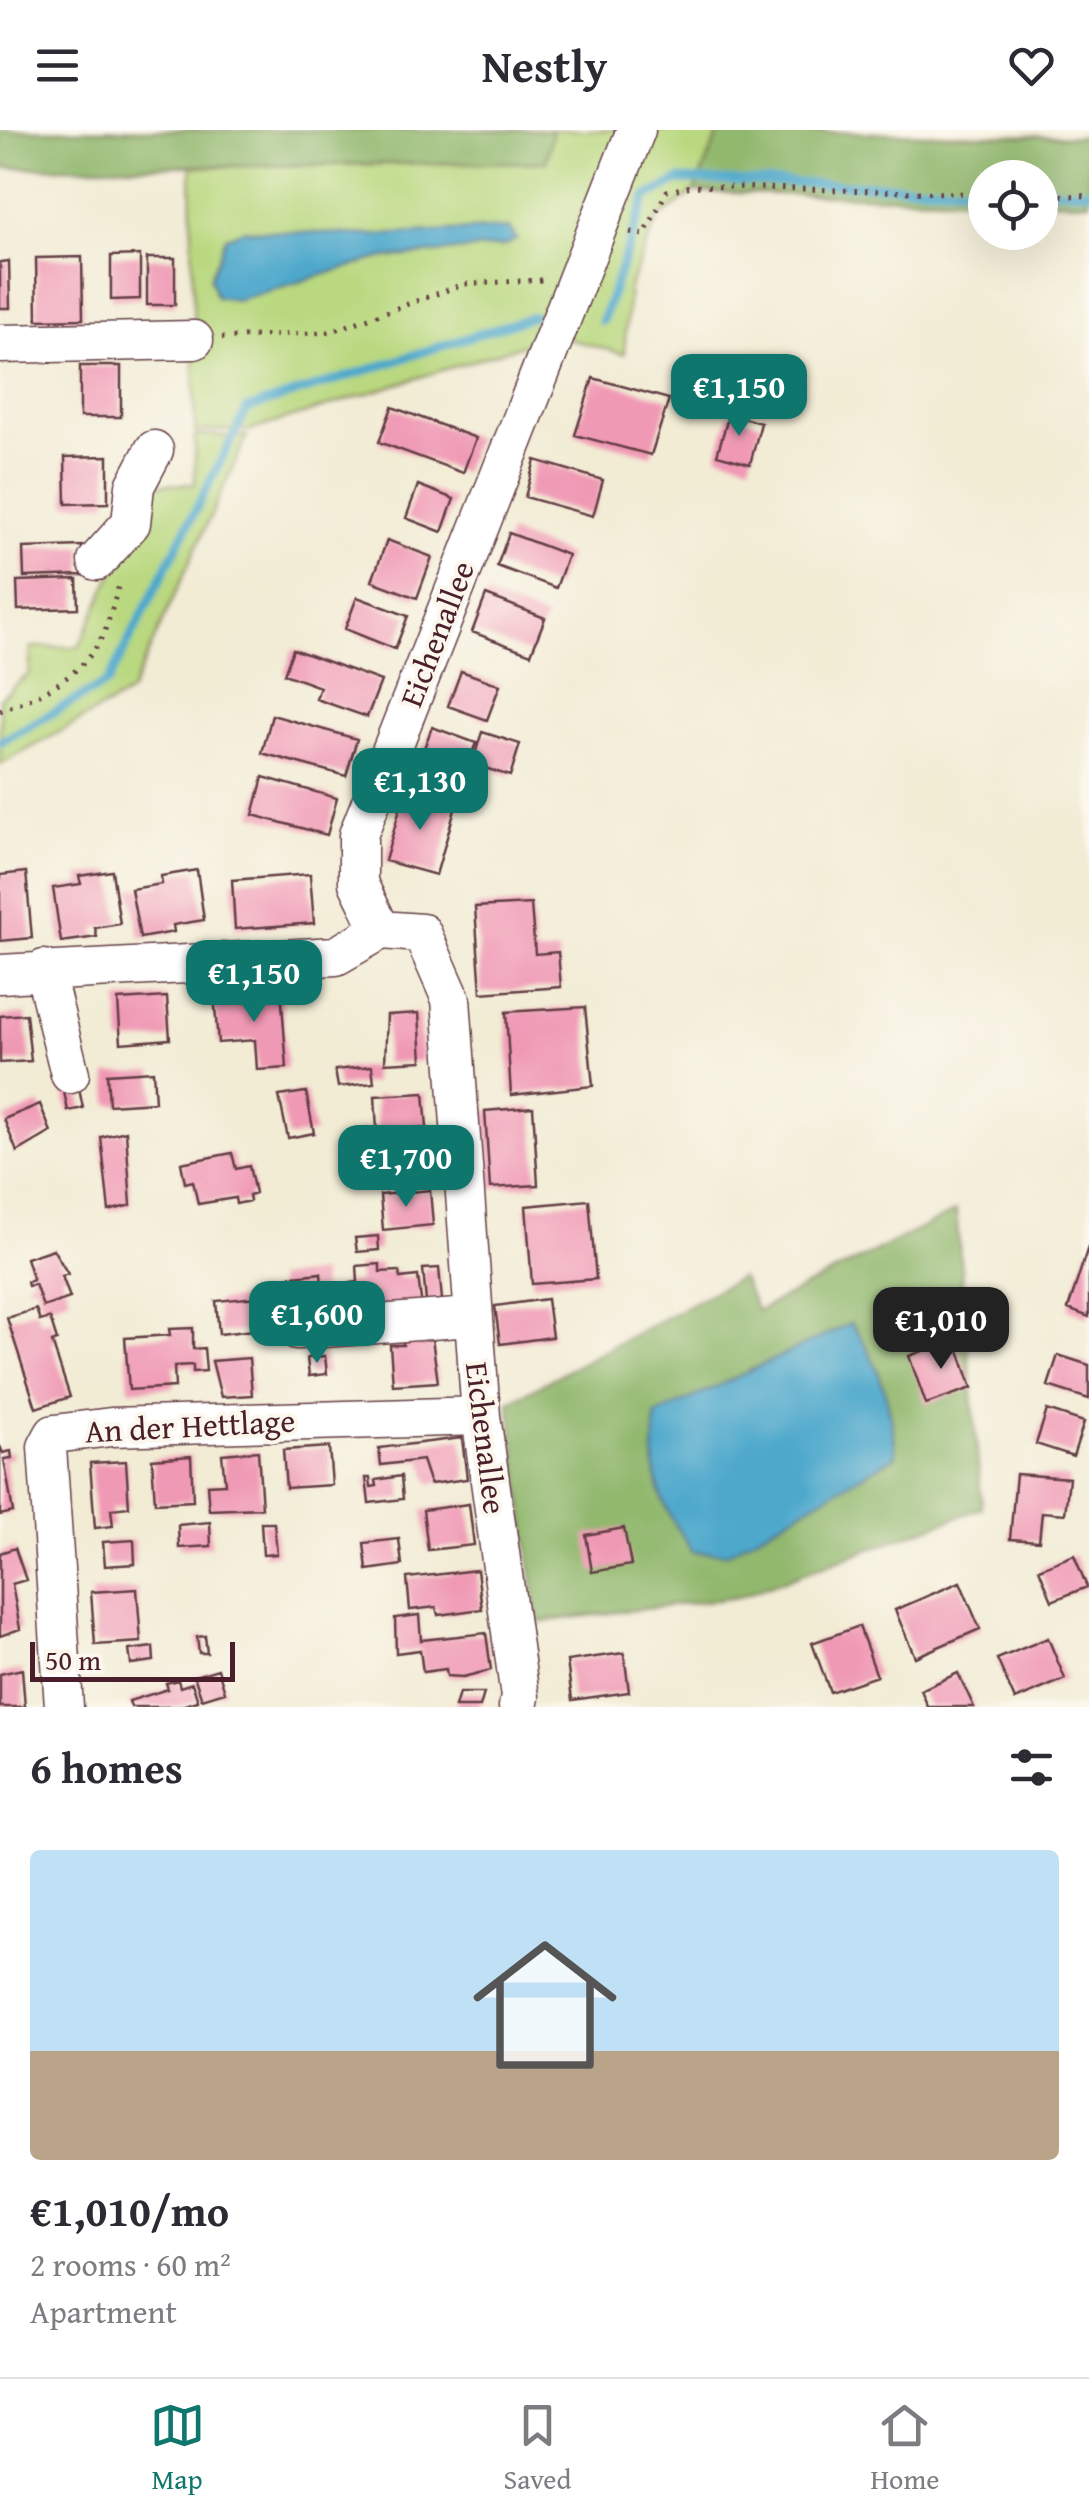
<!DOCTYPE html>
<html lang="en">
<head>
<meta charset="utf-8">
<style>
  body { margin:0; font-family:"Gentium Book Plus",serif; background:#f7f7f7; color:#2b2b33; height:100vh; display:flex; flex-direction:column; font-size:38px; white-space:nowrap }
  * { box-sizing:border-box; margin:0 }
  p { font-size:32px; color:#7c7c81 }
  .icon { flex:none; width:55px; height:55px; fill:none; stroke:currentColor; stroke-width:2; stroke-linecap:round; stroke-linejoin:round }
  .map { position:relative; height:1577px; overflow:hidden }
  .side { display:flex; flex-direction:column; background:#fff; flex:1 }
  .side>* { flex:none }
  .buttons { position:absolute; left:968px; top:30px; display:grid; gap:20px }
  .buttons a { display:grid; place-items:center; width:90px; height:90px; border-radius:50%; background:#fff; box-shadow:0 10px 40px #0002; font-size:50px }
  .scale { position:absolute; left:30px; bottom:25px; width:205px; box-sizing:border-box; padding-left:10px; border:5px solid #4a1f2b; border-top:0; font-size:28px; line-height:35px; white-space:nowrap; color:#4a1f2b; -webkit-text-stroke:8px #fbf7ec; paint-order:stroke }
  .price { position:absolute; translate:-50% -85px; padding:0 22px; border-radius:20px; background:#0f766e; color:#fff; font-size:32px; line-height:65px; filter:drop-shadow(0 2px 5px #0008) }
  .price::after { content:''; position:absolute; left:50%; top:60px; width:30px; height:22px; margin-left:-15px; background:inherit; clip-path:polygon(0 0,100% 0,50% 100%) }
  .price.active { background:#222; color:#fff }
  ul { padding:0; list-style:none }
  li { display:grid; align-content:center; gap:20px; height:530px; padding:0 30px }
  li span { display:grid; place-items:center; height:310px; border-radius:10px; color:#555 }
  li>.icon { margin-inline-start:auto }
  span .icon { width:180px; height:180px; fill:#fffc; stroke-width:1 }
  li b { font-size:42px }
  h2 { display:flex; justify-content:space-between; align-items:center; height:120px; padding:0 30px; font-size:42px }
  header { display:flex; justify-content:space-between; align-items:center; height:130px; padding:0 30px; background:#fff; font-size:45px; font-weight:800 }
  .menu { display:flex; justify-content:space-around; align-items:center; height:140px; border-top:2px solid #e1e1e2; background:#fff; font-size:28px; color:#7c7c81 }
  .menu a { display:grid; justify-items:center; gap:5px }
  .menu .active { color:#0f766e }
  .map>svg:first-child { display:block }
</style>
</head>
<body>
<header><svg class="icon" aria-label="menu" viewBox="0 0 24 24"><path d="M4 6h16M4 12h16M4 18h16"/></svg>Nestly<svg class="icon" aria-label="heart" viewBox="0 0 24 24"><path d="M12 20l-8-8c-3-5 5-10 8-4 3-6 11-1 8 4z"/></svg></header>
<div class="map">
<svg width="1089" height="1577" viewBox="0 0 1089 1577">
  <rect width="100%" height="100%" fill="#fbf7ec"/>
  <filter id="ink" filterUnits="userSpaceOnUse"><feTurbulence type="fractalNoise" baseFrequency=".01" numOctaves="2"/><feDisplacementMap in="SourceGraphic" scale="20" xChannelSelector="R" yChannelSelector="G"/><feConvolveMatrix kernelMatrix="1 2 1 2 8 2 1 2 1" color-interpolation-filters="sRGB"/></filter>
  <filter id="wash" filterUnits="userSpaceOnUse"><feTurbulence type="fractalNoise" baseFrequency=".0048" numOctaves="4" result="noise"/><feDisplacementMap in="SourceGraphic" scale="40" xChannelSelector="R" yChannelSelector="G"/><feGaussianBlur stdDeviation="2.25" result="paint"/><feColorMatrix in="noise" values="0 0 0 0 0 0 0 0 0 0 0 0 0 0 0 0 0 1.4 0 .05"/><feComposite in="paint" operator="in"/></filter>
  <g filter="url(#wash)">
    <rect width="100%" height="100%" fill="#f2ecd5"/>
    <!-- green -->
    <path fill="#b9d87f" stroke="#827c55" stroke-width="2.5" d="M553,0H720L694,62L657,90L629,158L624,224L554,205L252,300L195,301L191,37L545,32Z
      M195,305L247,306L130,563L0,635V568L29,544L31,517H79L135,395L142,355L195,354Z"/>
    <!-- forest -->
    <path fill="#92b86e" stroke="#6e6c4c" stroke-width="2.5" d="M0,0H553L546,32L0,38Z
      M720,0L1089,7V72L1040,71V48H985V69L694,62Z
      M956,1081L982,1378L739,1467L538,1492L509,1272L741,1147L757,1181Z"/>
    <!-- water -->
    <path fill="#4ea8cc" stroke="#4c647c" stroke-width="2.5" d="M509,98L517,109L504,116L377,129L237,170L216,167L210,148L226,107L244,100L375,105Z
      M851,1193C881,1233 892,1278 896,1326L727,1423L693,1422C656,1368 650,1349 656,1285Z"/>
    <g fill="none" stroke-linecap="round" stroke-linejoin="round">
      <!-- stream -->
      <path stroke="#4ea8cc" stroke-width="9" d="M1040,60L1089,61
        M602,191L646,67L680,50L985,58
        M0,612L108,552L247,279L534,186"/>
    </g>
    <g id="blocks">
      <!-- building -->
      <path fill="#f099b5" d="M140,125V169L111,170V126Z
        M82,127L83,189L37,190L36,128Z
        M147,128H175V175H147Z
        M9,131L10,178H0V132Z
        M80,236H121V287H80Z
        M593,248L669,269L651,325L575,305Z
        M392,277L476,308L463,343L379,312Z
        M729,284L761,293L750,334L717,325Z
        M108,326V373L66,374L65,327Z
        M535,330L603,350L593,386L525,367Z
        M418,355L454,369L442,402L406,388Z
        M509,403L568,425L556,458L497,436Z
        M387,410L432,427L417,468L372,451Z
        M82,416L83,445L24,447L23,418Z
        M77,449L78,478L18,480L17,451Z
        M486,465L545,488L531,524L472,502Z
        M357,467L408,486L395,519L345,499Z
        M293,519L381,551L367,587L316,569L320,557L284,544Z
        M461,541L500,555L487,590L448,576Z
        M272,585L357,609L346,646L262,623Z
        M432,597L476,613L461,650L418,634Z
        M482,602L520,614L510,646L472,634Z
        M263,647L337,668L327,705L253,685Z
        M405,661L456,676L436,745L385,731Z
        M197,740L204,790L173,795L174,802L140,808L131,759L162,754L161,746Z
        M112,741L120,794L95,798L97,807L61,812L53,758L81,754L79,746Z
        M26,742L32,808L0,811V745Z
        M310,744L314,793L235,799L232,750Z
        M531,774L535,824L558,822L561,857L481,863L475,777Z
        M281,860L287,938L257,940L255,910L218,913L214,865Z
        M167,867L170,909L121,913L118,870Z
        M585,877L593,956L511,965L506,882Z
        M419,883L422,931L385,933L387,885Z
        M26,884L31,931L0,933V886Z
        M372,936L374,953L338,957L335,940Z
        M153,941L155,972L109,975L107,944Z
        M78,954L83,978L68,981L63,957Z
        M306,962L314,1003L288,1008L279,966Z
        M424,963L427,998L379,1002L381,1020L346,1026V1012L357,1011L356,1001L377,1000L375,966Z
        M40,974L51,1002L17,1022L4,989Z
        M533,977L538,1055L490,1058L485,981Z
        M126,1001L131,1075L109,1081L101,1007Z
        M232,1023L236,1039L249,1036L255,1063L249,1065L250,1071L236,1074L235,1068L198,1074L193,1051L185,1053L181,1033Z
        M430,1060L433,1095L383,1100L380,1065Z
        M589,1070L596,1149L532,1154L526,1076Z
        M378,1106L379,1120L357,1122L355,1108Z
        M1088,1117L1089,1118V1187L1068,1179Z
        M53,1119L68,1144L62,1146L70,1168L43,1177L35,1154L28,1156L27,1152L33,1150L26,1128Z
        M380,1134V1142L399,1141L400,1148L418,1146L422,1178L345,1186L342,1154L358,1152L357,1136Z
        M439,1138L442,1170L426,1172L423,1139Z
        M321,1143L324,1180L279,1184L280,1197L219,1204L216,1171L278,1165L276,1148Z
        M547,1169L552,1207L500,1214L495,1176Z
        M36,1179L40,1191L50,1188L57,1210L52,1212L70,1267L36,1278L7,1188Z
        M430,1194L438,1252L393,1255L390,1215H403L402,1197Z
        M193,1198V1219L204,1218L206,1241L193,1242V1235L174,1236L175,1257L129,1260L125,1208L170,1205L169,1199Z
        M955,1209L972,1258L926,1274L909,1226Z
        M1058,1225L1089,1235V1269L1048,1256Z
        M325,1226L327,1244L309,1246L307,1228Z
        M249,1228L252,1265L221,1267L212,1231Z
        M1047,1280L1084,1292L1073,1326L1036,1314Z
        M462,1308L467,1349L430,1354L422,1330L381,1335L379,1318Z
        M0,1316L3,1323L11,1321L12,1328L4,1329L13,1382L0,1385Z
        M329,1317L332,1355L286,1358L283,1320Z
        M258,1321L262,1378L209,1380L207,1355L225,1354L222,1324Z
        M191,1326L193,1371L155,1373L152,1329Z
        M126,1331L129,1377L111,1379L113,1396L95,1398L90,1333Z
        M1016,1344L1069,1348L1065,1384L1042,1382L1039,1411L1010,1409Z
        M401,1346L403,1369L369,1373L366,1348H370L371,1357L377,1356L376,1350Z
        M469,1374L474,1415L428,1420L423,1380Z
        M210,1392L211,1416L179,1418L178,1395Z
        M261,1393H274L277,1424L263,1425Z
        M624,1398L631,1435L592,1442L586,1405Z
        M399,1409L402,1435L367,1440L364,1413Z
        M134,1410L135,1434L105,1436L103,1412Z
        M15,1418L26,1450L12,1454L20,1499L0,1506V1423Z
        M1074,1425L1087,1457L1052,1471L1039,1439Z
        M477,1440L482,1479L438,1485L436,1477L410,1480L407,1448Z
        M960,1452L980,1499L915,1527L895,1480Z
        M137,1459L141,1512L95,1515L91,1462Z
        M419,1485L421,1510L486,1503L491,1540L463,1547L447,1546L446,1539L423,1542L420,1520L396,1523L395,1488Z
        M859,1496L877,1546L830,1562L812,1513Z
        M205,1506L207,1523H199L197,1507Z
        M1048,1508L1065,1549L1015,1570L997,1529Z
        M153,1517L154,1531L131,1534L129,1520Z
        M624,1523L629,1562L572,1570L567,1531Z
        M22,1539L25,1577H0V1544Z
        M218,1539L225,1562L202,1569L194,1546Z
        M958,1543L974,1577H928L921,1560Z
        M178,1550L180,1557L192,1553L198,1571L178,1577H131L129,1571L168,1559L166,1553Z
        M459,1563H484L480,1577H455Z"/>
    </g>
  </g>
  <g filter="url(#ink)">
    <use href="#blocks" fill-opacity="0" stroke="#633e44" stroke-width="2.5"/>
    <g fill="none" stroke-linecap="round" stroke-linejoin="round">
      <defs>
        <path id="minor" d="M0,214L194,210
          M97,431L131,393L135,356L154,320
          M44,839L70,944
          M0,844L336,826L381,800
          M297,1200L471,1187
          M64,1577L47,1317L54,1304L111,1297L481,1286
          M518,1577L520,1567L481,1286L451,869L422,803L381,800L358,753V705L636,0"/>
      </defs>
      <!-- minor casing -->
      <use href="#minor" stroke="#633e44" stroke-width="41"/>
      <!-- path -->
      <path stroke="#633e44" stroke-width="5" stroke-dasharray="2.5 8" stroke-linecap="butt" d="M1040,65L1089,66
        M630,102L644,105L667,61L692,56L985,64
        M222,208L330,202L464,154L542,150
        M0,581C36,568 78,548 98,514C109,496 113,472 120,453"/>
      <!-- minor -->
      <use href="#minor" stroke="#fff" stroke-width="38"/>
    </g>
  </g>
  <g text-anchor="middle" stroke-width="8" stroke-linejoin="round" paint-order="stroke">
    <!-- street labels -->
    <g font-size="32" fill="#4a1f2b" stroke="#fbf7ec">
      <text transform="translate(437 504) rotate(-69)" y="11">Eichenallee</text>
      <text transform="translate(190 1296) rotate(-3)" y="11">An der Hettlage</text>
      <text transform="translate(486 1308) rotate(83)" y="11">Eichenallee</text>
    </g>
  </g>
</svg>
<div class="buttons">
<a><svg class="icon" aria-label="locate" viewBox="0 0 24 24"><circle cx="12" cy="12" r="6"/><path d="M12 2v4M12 18v4M2 12h4M18 12h4"/></svg></a>
</div>
<div class="scale">50 m</div>
<b class="price" style="left:739px;top:309px">€1,150</b>
<b class="price" style="left:420px;top:703px">€1,130</b>
<b class="price" style="left:254px;top:895px">€1,150</b>
<b class="price" style="left:406px;top:1080px">€1,700</b>
<b class="price" style="left:317px;top:1236px">€1,600</b>
<b class="price active" style="left:941px;top:1242px">€1,010</b>
</div>
<section class="side">
<h2>6 homes<svg class="icon" aria-label="filters" viewBox="0 0 24 24"><path d="M4 7h16M4 17h16"/><circle cx="9" cy="7" r="2"/><circle cx="15" cy="17" r="2"/></svg></h2>
<ul>
<li><span style="background:linear-gradient(#bfe0f5 65%,#b9a48a 0)"><svg class="icon" aria-label="home" viewBox="0 0 24 24"><path d="M3 11l9-7 9 7M6 9v11h12V9"/></svg></span><div><b>€1,010/mo</b><p>2 rooms · 60 m²</p><p>Apartment</p></div></li>
</ul>
</section>
<nav class="menu">
<a class="active"><svg class="icon" aria-label="map" viewBox="0 0 24 24"><path d="M3 6l6-2 6 2 6-2v14l-6 2-6-2-6 2zM9 4v14M15 6v14"/></svg>Map</a>
<a><svg class="icon" aria-label="saved" viewBox="0 0 24 24"><path d="M7 4h10v16l-5-4-5 4z"/></svg>Saved</a>
<a><svg class="icon" aria-label="home" viewBox="0 0 24 24"><path d="M3 11l9-7 9 7M6 9v11h12V9"/></svg>Home</a>
</nav>
</body>
</html>
